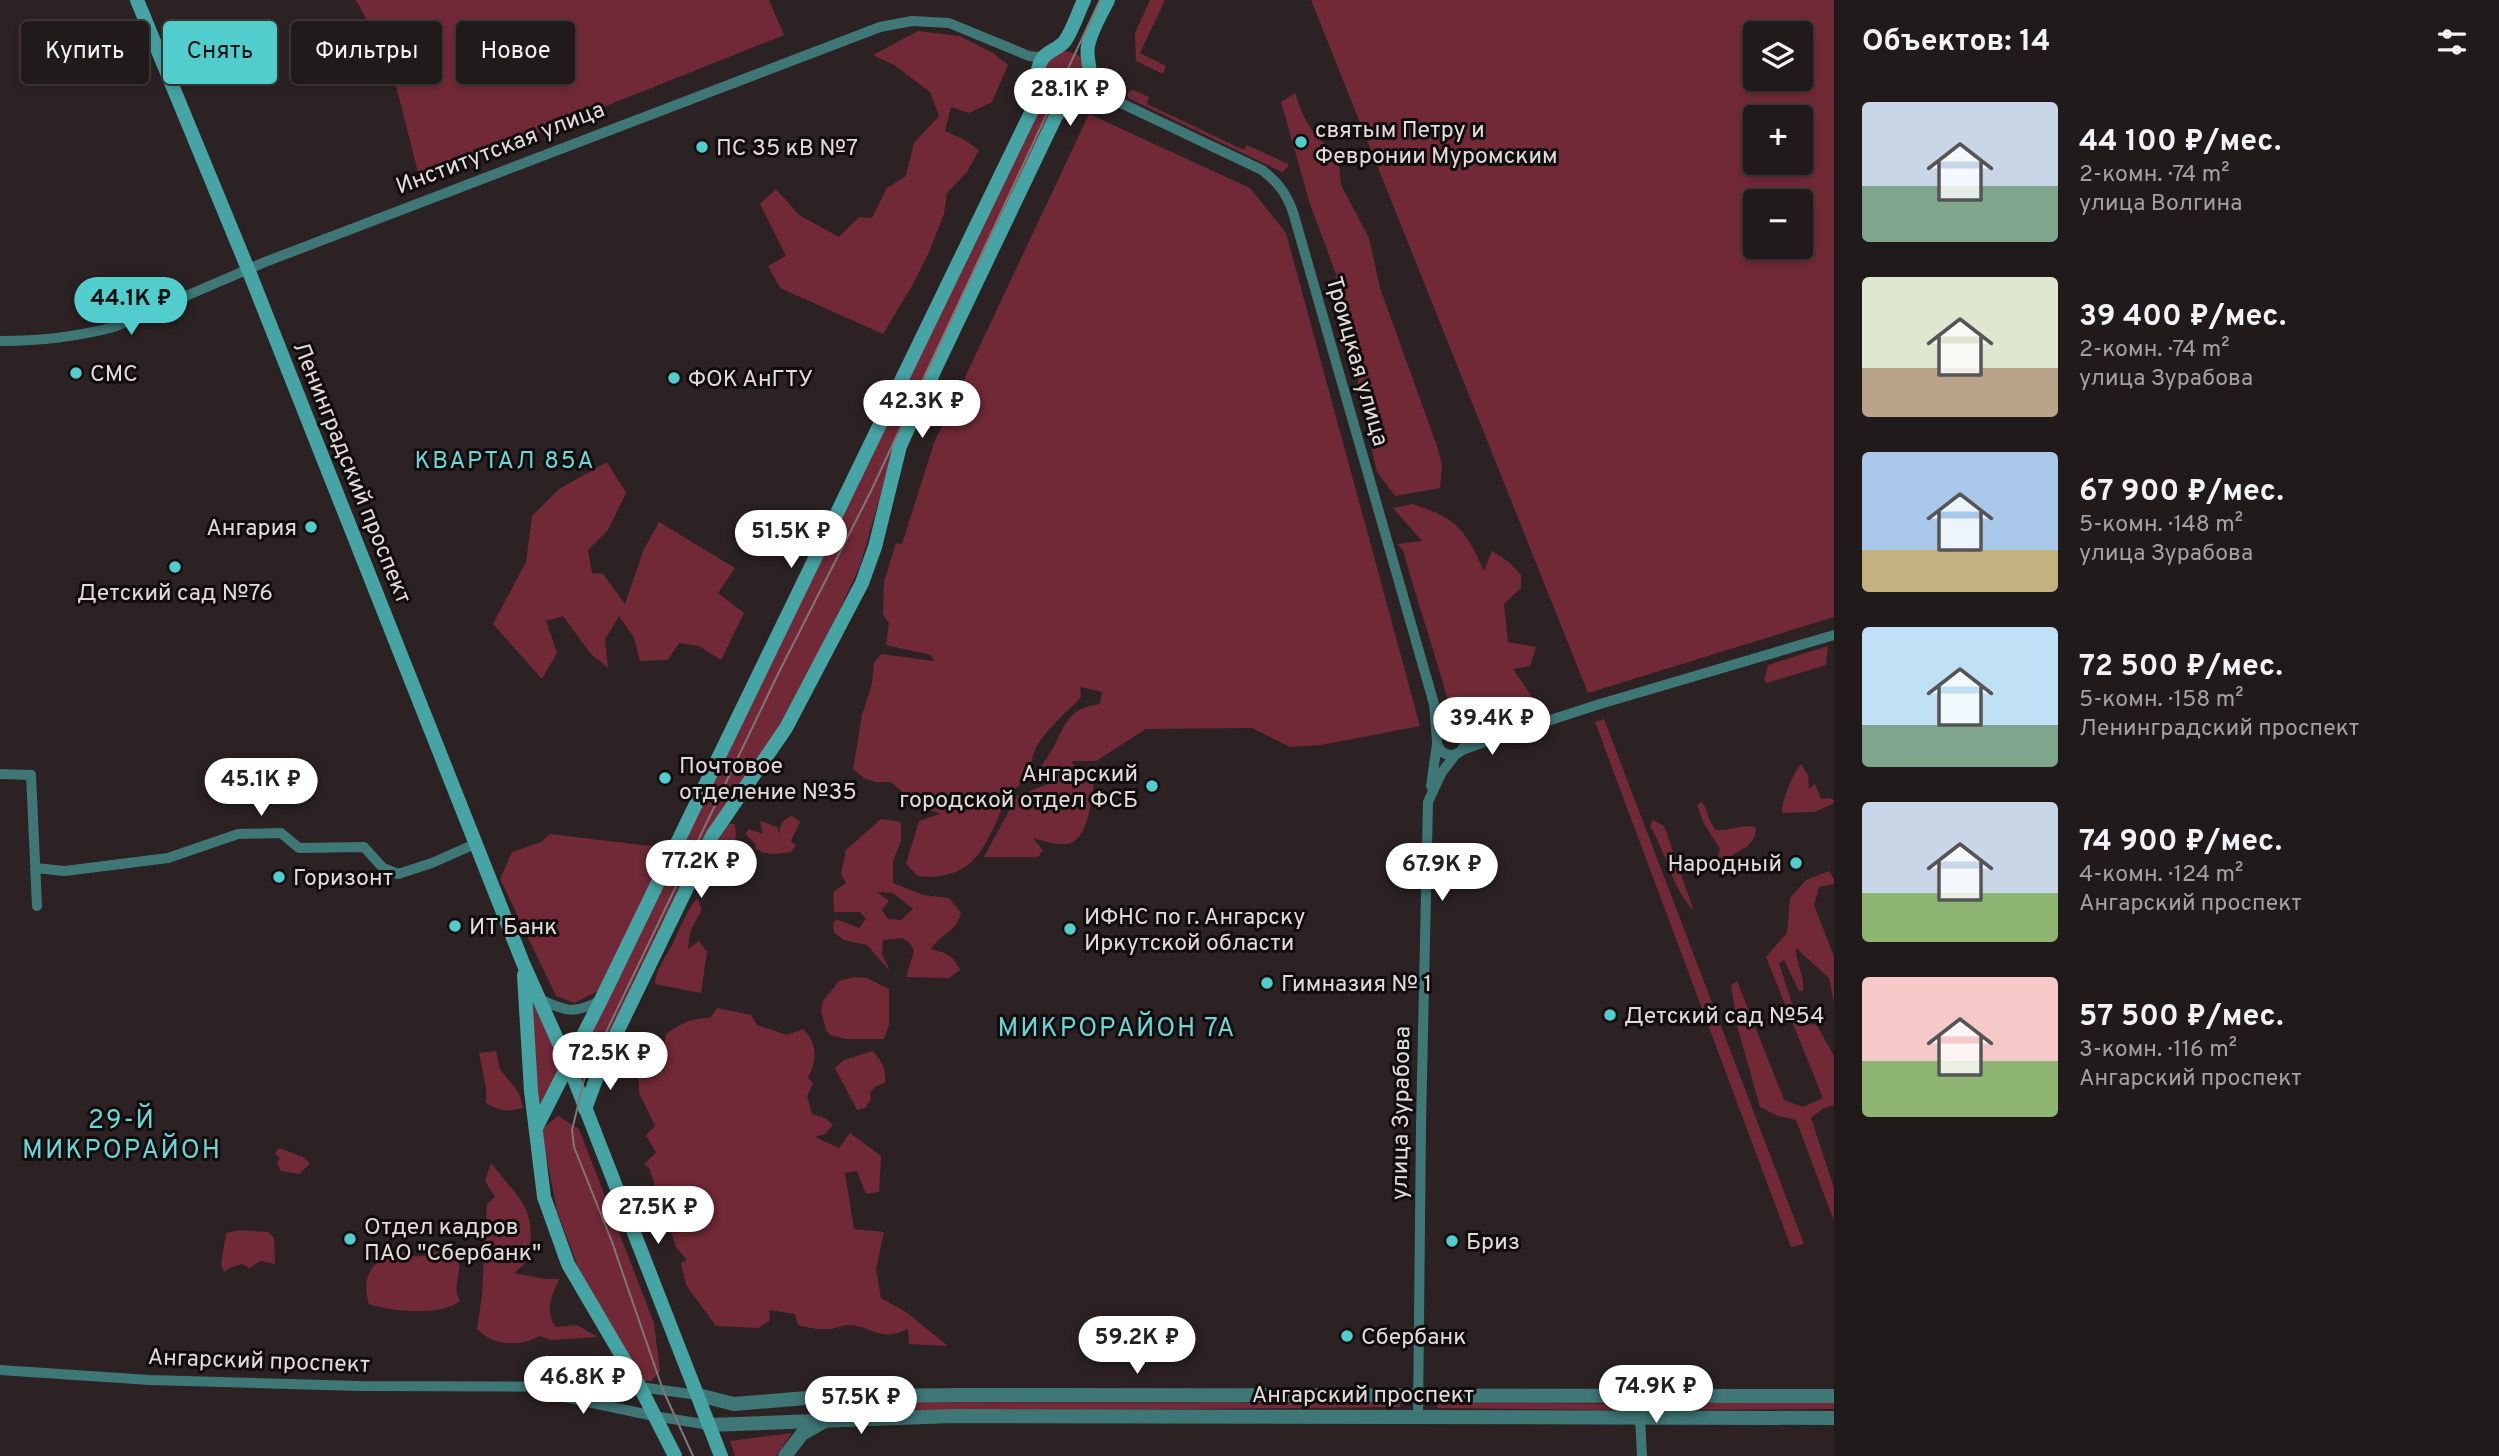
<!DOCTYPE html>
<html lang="ru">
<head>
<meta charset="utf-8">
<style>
  body { margin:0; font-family:Overpass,sans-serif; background:#292323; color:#f1f3f6; height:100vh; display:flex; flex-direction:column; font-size:26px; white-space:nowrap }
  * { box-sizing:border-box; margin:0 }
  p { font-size:23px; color:#a2a1a2 }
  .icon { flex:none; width:38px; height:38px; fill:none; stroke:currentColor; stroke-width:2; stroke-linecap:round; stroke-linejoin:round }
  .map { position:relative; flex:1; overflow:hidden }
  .drawer { display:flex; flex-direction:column; background:#211a1a; width:665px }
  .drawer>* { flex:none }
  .hud { position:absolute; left:21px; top:21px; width:665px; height:63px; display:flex; gap:14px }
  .controls { position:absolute; left:1743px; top:21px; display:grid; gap:14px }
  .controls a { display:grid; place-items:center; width:70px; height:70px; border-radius:7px; background:#211a1a; box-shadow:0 4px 10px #0003,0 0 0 2px #3e3839; font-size:35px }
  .price { position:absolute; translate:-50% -60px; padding:0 16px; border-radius:24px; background:#fff; color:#222; font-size:23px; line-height:46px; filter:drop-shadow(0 2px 4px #0008) }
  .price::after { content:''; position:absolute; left:50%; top:42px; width:21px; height:16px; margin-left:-10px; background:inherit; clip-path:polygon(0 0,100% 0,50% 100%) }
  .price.on { background:#52cdcd; color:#111 }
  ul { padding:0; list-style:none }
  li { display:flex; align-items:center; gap:21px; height:175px; padding:0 28px }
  li span { display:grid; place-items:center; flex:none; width:196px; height:140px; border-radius:7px; color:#555 }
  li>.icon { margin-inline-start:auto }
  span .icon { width:84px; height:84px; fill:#fffc; stroke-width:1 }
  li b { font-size:30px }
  h2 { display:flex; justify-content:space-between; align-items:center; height:84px; padding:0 28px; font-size:30px }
  .pill { padding:0 24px; border-radius:7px; background:#211a1a; box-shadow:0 4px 10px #0003,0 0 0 2px #3e3839; font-size:24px; line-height:63px }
  .pill.on { background:#52cdcd; color:#111 }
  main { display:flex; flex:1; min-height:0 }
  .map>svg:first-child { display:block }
</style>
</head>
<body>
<main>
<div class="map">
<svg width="1834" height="1456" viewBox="0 0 1834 1456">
  <rect width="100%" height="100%" fill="#2c2223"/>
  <!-- green -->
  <path fill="#712937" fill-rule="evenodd" d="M356,0H769L784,35L420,180L391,66Z
    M1150,0H1165L1140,53L1166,66L1163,74L1136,61L1135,33Z
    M1311,0H1834V617L1588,693ZM1801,33V79H1755V33ZM1755,117H1801V163H1755ZM1755,201H1801V247H1755Z
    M918,31L960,36L993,53L1008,65L992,102L969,113L951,107L945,131L963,139L979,150L967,172L947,193L944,214L929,252L912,286L883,334L780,288L768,266L786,256L760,204L776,189L799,215L839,237L859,217L872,218L887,188L906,176L914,143L939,116L930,92L894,65L873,55Z
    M1063,50L1077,54L1085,62L1082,88L1057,95L1041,76V68Z
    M1133,90L1149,97L1147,104L1244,150L1247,145L1288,164V167L1282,172L1128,98V93Z
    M1295,93C1306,125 1312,134 1338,155L1341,185L1369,238L1380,288L1437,446L1442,465L1440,488L1395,496L1377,472L1361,403L1356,367L1340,344L1333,300L1336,274L1310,204L1281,102Z
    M1045,100L1056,105L895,445L860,566L841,607L795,700L759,764L705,835L593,1065L579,1057Z
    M1089,114L1250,188L1286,233L1420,726L1321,745L1290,747L1252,728L1146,729L1096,761H1072L1073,765L1095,774C1092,793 1090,841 1067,844C1056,845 1043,841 1033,838L1043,850L1038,857H984L1017,796L1056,781L1036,772C1042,765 1048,757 1053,748C1066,724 1068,708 1100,704L1102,692L1080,687L1081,697C1067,712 1043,732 1035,750C1031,758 1031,768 1027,776C1022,785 1011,790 1006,800C986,844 976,882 918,876L906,864L919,821L940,814L916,804L891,782H876L864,778L853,769L862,715L872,684L874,663L881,654L934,661L931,655L886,645L889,623L883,615L884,582L896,543L902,544L934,443Z
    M607,462L626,493L608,530L588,550L592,573L603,574L625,604L644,549L659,522L735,568L718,593L744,613L721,660L699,646L679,643L668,660L640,661L634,638L619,616L605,639L608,668L590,653L563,616L546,621L557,653L542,679L493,624L526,562L532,516L559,489Z
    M1412,504C1457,518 1465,529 1484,571L1492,551L1509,562L1521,575V588L1504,604L1508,642L1536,647L1530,666L1513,669L1537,704L1511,715L1477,718L1448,700C1434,650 1417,601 1403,550L1397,544L1422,541L1393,508Z
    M1828,646L1826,665L1767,683L1764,680L1768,665Z
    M1604,719L1804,1244L1791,1247L1595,722Z
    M1801,764L1808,775L1809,789L1815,784L1821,799L1829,798L1834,800V803L1815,812L1782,813C1781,802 1794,771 1801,764Z
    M1702,802C1709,811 1708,822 1716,830C1730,831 1741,824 1756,827C1755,847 1741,849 1726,859L1718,857L1720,849L1703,822L1697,805Z
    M792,816L800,822L791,841L796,846L791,852L776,854L764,853L756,849L755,843L745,834L749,829L763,834L760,821L777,827L779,834C780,825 783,818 792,816Z
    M881,819L901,822V841L893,861V883L923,895L949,898L961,913C955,934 942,932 931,949C946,953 953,955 960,970L949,978L906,977L914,951L909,942L902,938L883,940L882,954L890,971L867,945L844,940L834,933L833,924L836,919L859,928L866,919L860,912H834L833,892L846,883L841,874L846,850ZM877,892L893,893L913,909L901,920L888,919L882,910L889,901Z
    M1653,820L1664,826L1694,911C1671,887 1667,854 1650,826Z
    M729,824H735C736,834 737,841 731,850L746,854L739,864L738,873L746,875V881H728L727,868L734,856L724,855L715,865L707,862L717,841Z
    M550,834L667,848L600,990L574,1003L556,996L500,879L512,852L541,842Z
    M1829,871L1834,879V884L1819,887L1814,905L1834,957V1003L1829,978L1796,948C1795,962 1805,976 1803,991H1799L1784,960L1779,963L1799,1025L1816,1024L1834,1056V1105L1822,1109L1811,1118L1834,1188V1221L1796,1120L1778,1116L1760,1107L1738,1029L1731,985L1737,981L1784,1100L1803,1107L1823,1098L1766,957L1787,933L1790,898L1806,880Z
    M697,898L702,909L690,932L688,949L699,941L707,952L701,993L655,984C656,968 666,957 673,943C681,926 686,912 697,898Z
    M854,977L867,978L889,989V1025L884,1039H846L830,1035L826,1030L821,1011L823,1001L839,981Z
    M531,995L561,1066L539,1110Z
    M717,1008L751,1015L757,1025L787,1035L803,1029C817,1043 818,1060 808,1077L813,1084L807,1096L812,1114L827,1119L833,1125L825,1134L815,1137L839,1148L850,1133L881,1156L879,1192L866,1194L857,1171L845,1173L854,1229L884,1232L876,1269L881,1298L906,1312L948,1346L909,1344L908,1329C879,1343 873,1326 848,1325C843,1325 837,1328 831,1329C819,1330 809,1328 798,1325L795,1314L769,1310L770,1320L759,1328L716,1326L686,1285L681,1263L687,1260L676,1247L649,1168L644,1164L656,1153L646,1135L655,1126L639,1093L638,1064L664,1047L666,1034C679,1024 694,1017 710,1018Z
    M496,1051L500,1069L519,1093L523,1108C508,1112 499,1111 486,1103V1088L479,1053Z
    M873,1051C882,1062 886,1068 885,1083L876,1086L870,1093L871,1099L865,1108L857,1110L835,1068L844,1060Z
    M558,1116L579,1129L654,1323L660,1371L651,1381H641L581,1275L557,1211L541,1130Z
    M279,1148L303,1157L309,1162V1165L299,1174L281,1171L277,1163L280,1158L275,1153Z
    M491,1163C522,1203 536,1206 529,1260L514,1273L545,1279H559C552,1296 544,1310 556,1327L577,1325L598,1337L551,1340L540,1336C520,1347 493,1346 477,1329L482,1296L487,1204L495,1197L485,1181Z
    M239,1230L268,1232L274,1238L275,1264L261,1261L249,1268L242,1264L229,1268L224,1272L221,1265L226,1233Z
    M398,1248C419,1268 432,1245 454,1253C455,1257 458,1260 459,1264C460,1278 452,1287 460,1301C439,1317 392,1311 369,1304C360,1274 373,1263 398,1248Z
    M863,1402L1400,1403V1407L862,1412Z
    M1438,1402L1620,1404V1410L1437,1408Z
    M1660,1402L1834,1403V1409L1660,1410Z
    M792,1433L776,1456H735L730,1441Z"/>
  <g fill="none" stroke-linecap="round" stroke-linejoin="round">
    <!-- minor -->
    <path stroke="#3f7676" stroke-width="10" d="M1078,95L1092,92L1106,96L1262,170C1278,182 1286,193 1293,212L1434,704L1437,741
      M0,341C39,341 76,337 114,327L265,262L880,27L912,21L949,23L1029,56L1038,57L1047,53
      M1437 741a14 14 0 1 1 28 0a14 14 0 1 1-28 0Z
      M1459,730L1477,733H1510L1600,704L1834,635
      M1462,750L1504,735
      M0,774L31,775L37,906
      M1431,786L1437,744
      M35,868L65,871L168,858L238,834L281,833L299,848L364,847L383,868L398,874L432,863L477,843
      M539,999C566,1011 574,1015 601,1000
      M0,1370L150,1380L359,1386L640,1387L698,1395
      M541,1392L654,1416L709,1425
      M1639,1396L1642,1456
      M1418,1417L1421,1125L1428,802L1442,772L1456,754"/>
    <!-- tertiary -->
    <path stroke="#3f7676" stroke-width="14" d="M698,1395L734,1404L818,1397L960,1395L1834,1396
      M709,1425L953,1416L1834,1418
      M785,1456L802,1434L825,1421"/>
    <!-- secondary -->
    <path stroke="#46a4a4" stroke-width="14" d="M137,0L248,269L523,963L569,1066L721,1456
      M1074,97C1053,103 1030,86 1040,63C1045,51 1058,50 1065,41C1073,29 1078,13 1084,0
      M524,975L531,1091L544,1197L568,1264L640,1387L675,1456
      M585,1109L602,1063L712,836L786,728L862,583L875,547L900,446L935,369L1056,116C1064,103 1081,98 1087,84C1094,72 1085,59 1088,46C1091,30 1101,14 1108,0
      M536,1128L601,1000L1040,94L1039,79"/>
    <!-- tram -->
    <path stroke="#7f7677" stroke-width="2" d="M693,1456L663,1390L612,1242L574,1147L572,1130L585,1076L779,672L871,491L1100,0"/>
  </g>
  <!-- markers -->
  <g fill="#52cdcd" stroke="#110d0d" stroke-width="2.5">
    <circle cx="1301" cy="142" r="7"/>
    <circle cx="702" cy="147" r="7"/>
    <circle cx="76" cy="373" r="7"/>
    <circle cx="674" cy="378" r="7"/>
    <circle cx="311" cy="527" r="7"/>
    <circle cx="175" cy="567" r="7"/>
    <circle cx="665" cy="778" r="7"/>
    <circle cx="1152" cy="786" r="7"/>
    <circle cx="1796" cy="863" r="7"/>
    <circle cx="279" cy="877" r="7"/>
    <circle cx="455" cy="926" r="7"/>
    <circle cx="1070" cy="929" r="7"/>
    <circle cx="1267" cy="983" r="7"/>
    <circle cx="1610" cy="1015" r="7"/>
    <circle cx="350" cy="1239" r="7"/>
    <circle cx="1452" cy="1241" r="7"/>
    <circle cx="1347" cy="1336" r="7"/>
  </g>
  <g text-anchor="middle" stroke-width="6" stroke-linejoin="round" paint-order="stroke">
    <!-- poi labels -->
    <g font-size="23" fill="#e2dbdc" stroke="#110d0d" text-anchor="start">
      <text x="1315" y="137">святым Петру и<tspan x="1315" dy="26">Февронии Муромским</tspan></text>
      <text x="716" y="155">ПС 35 кВ №7</text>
      <text x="90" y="381">СМС</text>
      <text x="688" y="386">ФОК АнГТУ</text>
      <text x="297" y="535" text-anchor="end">Ангария</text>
      <text x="175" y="600" text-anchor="middle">Детский сад №76</text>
      <text x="679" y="773">Почтовое<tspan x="679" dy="26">отделение №35</tspan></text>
      <text x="1138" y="781" text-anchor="end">Ангарский<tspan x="1138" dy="26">городской отдел ФСБ</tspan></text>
      <text x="1782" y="871" text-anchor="end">Народный</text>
      <text x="293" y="885">Горизонт</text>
      <text x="1084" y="924">ИФНС по г. Ангарску<tspan x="1084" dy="26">Иркутской области</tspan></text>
      <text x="469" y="934">ИТ Банк</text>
      <text x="1281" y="991">Гимназия № 1</text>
      <text x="1624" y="1023">Детский сад №54</text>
      <text x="364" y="1234">Отдел кадров<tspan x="364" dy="26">ПАО "Сбербанк"</tspan></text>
      <text x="1466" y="1249">Бриз</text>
      <text x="1361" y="1344">Сбербанк</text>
    </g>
    <!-- street labels -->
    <g font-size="23" fill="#e2dbdc" stroke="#110d0d">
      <text transform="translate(500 147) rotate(-21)" y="8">Институтская улица</text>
      <text transform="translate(1358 361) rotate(74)" y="8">Троицкая улица</text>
      <text transform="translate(353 472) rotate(68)" y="8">Ленинградский проспект</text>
      <text transform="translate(1400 1113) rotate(-89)" y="8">улица Зурабова</text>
      <text transform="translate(259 1360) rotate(2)" y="8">Ангарский проспект</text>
      <text x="1363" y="1402">Ангарский проспект</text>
    </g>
    <!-- neighbourhood labels -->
    <g font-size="24" letter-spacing="2" fill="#6bd7d8" stroke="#110d0d">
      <text x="505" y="468">КВАРТАЛ 85А</text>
    </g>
    <!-- quarter labels -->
    <g font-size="26" letter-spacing="2" fill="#6bd7d8" stroke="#110d0d">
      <text x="1117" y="1036">МИКРОРАЙОН 7А</text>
      <text x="122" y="1128">29-Й<tspan x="122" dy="30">МИКРОРАЙОН</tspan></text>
    </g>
  </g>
</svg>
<div class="controls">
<a><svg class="icon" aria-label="layers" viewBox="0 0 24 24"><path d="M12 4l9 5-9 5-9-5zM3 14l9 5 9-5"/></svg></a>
<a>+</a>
<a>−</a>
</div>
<b class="price" style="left:1070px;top:128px">28.1K ₽</b>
<b class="price on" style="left:131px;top:337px">44.1K ₽</b>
<b class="price" style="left:922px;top:440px">42.3K ₽</b>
<b class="price" style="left:791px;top:570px">51.5K ₽</b>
<b class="price" style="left:1492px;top:757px">39.4K ₽</b>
<b class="price" style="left:261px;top:818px">45.1K ₽</b>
<b class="price" style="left:701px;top:900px">77.2K ₽</b>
<b class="price" style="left:1442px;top:903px">67.9K ₽</b>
<b class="price" style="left:610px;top:1092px">72.5K ₽</b>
<b class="price" style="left:658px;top:1246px">27.5K ₽</b>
<b class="price" style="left:1137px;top:1376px">59.2K ₽</b>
<b class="price" style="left:583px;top:1416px">46.8K ₽</b>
<b class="price" style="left:1656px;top:1425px">74.9K ₽</b>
<b class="price" style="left:861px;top:1436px">57.5K ₽</b>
<div class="hud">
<a class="pill">Купить</a>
<a class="pill on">Снять</a>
<a class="pill">Фильтры</a>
<a class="pill">Новое</a>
</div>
</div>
<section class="drawer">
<h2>Объектов: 14<svg class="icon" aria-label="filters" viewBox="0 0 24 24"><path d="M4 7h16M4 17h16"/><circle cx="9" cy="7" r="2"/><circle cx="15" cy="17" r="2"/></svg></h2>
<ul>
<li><span style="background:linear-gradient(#c9d6e8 60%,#7fa58c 0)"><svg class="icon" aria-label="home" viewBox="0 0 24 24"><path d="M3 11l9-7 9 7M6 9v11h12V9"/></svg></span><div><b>44 100 ₽/мес.</b><p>2-комн. · 74 m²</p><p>улица Волгина</p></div></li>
<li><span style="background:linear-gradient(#dfe7d0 65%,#b9a48a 0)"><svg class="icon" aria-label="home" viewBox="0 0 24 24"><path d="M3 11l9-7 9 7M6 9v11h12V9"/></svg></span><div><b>39 400 ₽/мес.</b><p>2-комн. · 74 m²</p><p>улица Зурабова</p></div></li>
<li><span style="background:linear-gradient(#a9c7e8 70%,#c2b280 0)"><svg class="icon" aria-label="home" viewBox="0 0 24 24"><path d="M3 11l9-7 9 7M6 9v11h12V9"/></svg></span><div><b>67 900 ₽/мес.</b><p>5-комн. · 148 m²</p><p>улица Зурабова</p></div></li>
<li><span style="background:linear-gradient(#bfe0f5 70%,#7fa58c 0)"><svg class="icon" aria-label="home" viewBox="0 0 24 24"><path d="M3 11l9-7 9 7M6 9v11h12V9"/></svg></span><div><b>72 500 ₽/мес.</b><p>5-комн. · 158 m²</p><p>Ленинградский проспект</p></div></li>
<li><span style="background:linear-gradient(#c9d6e8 65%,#8fb573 0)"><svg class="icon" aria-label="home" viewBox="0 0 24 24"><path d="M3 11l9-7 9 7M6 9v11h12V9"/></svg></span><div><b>74 900 ₽/мес.</b><p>4-комн. · 124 m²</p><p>Ангарский проспект</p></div></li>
<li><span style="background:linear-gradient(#f6c9c9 60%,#8fb573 0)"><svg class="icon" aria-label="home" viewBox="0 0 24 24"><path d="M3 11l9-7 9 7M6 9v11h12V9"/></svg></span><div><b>57 500 ₽/мес.</b><p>3-комн. · 116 m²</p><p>Ангарский проспект</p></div></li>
</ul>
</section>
</main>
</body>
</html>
